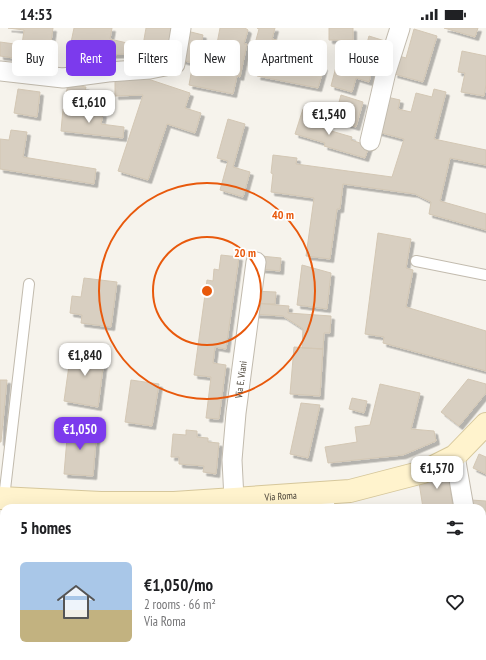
<!DOCTYPE html>
<html lang="en">
<head>
<meta charset="utf-8">
<style>
  body { margin:0; font-family:"PT Sans Narrow",sans-serif; background:#f6f6f6; color:#202124; height:100vh; display:flex; flex-direction:column; font-size:15px; white-space:nowrap }
  * { box-sizing:border-box; margin:0 }
  p { font-size:13px; color:#757577 }
  .icon { flex:none; width:22px; height:22px; fill:none; stroke:currentColor; stroke-width:2; stroke-linecap:round; stroke-linejoin:round }
  .map { position:relative; flex:1; overflow:hidden }
  .details { position:absolute; left:0px; top:476px; width:486px; height:156px; display:flex; flex-direction:column; background:#fff; border-radius:12px 12px 0 0; box-shadow:0 4px 16px #0002 }
  .details>* { flex:none }
  .guide { position:absolute; left:12px; top:12px; width:462px; height:36px; display:flex; gap:8px }
  .price { position:absolute; translate:-50% -34px; padding:0 9px; border-radius:8px; background:#fff; color:#222; font-size:13px; line-height:26px; filter:drop-shadow(0 1px 2px #0008) }
  .price::after { content:''; position:absolute; left:50%; top:24px; width:12px; height:9px; margin-left:-6px; background:inherit; clip-path:polygon(0 0,100% 0,50% 100%) }
  .price.current { background:#7c3aed; color:#fff }
  ul { padding:0; list-style:none }
  li { display:flex; align-items:center; gap:12px; height:100px; padding:0 20px }
  li span { display:grid; place-items:center; flex:none; width:112px; height:80px; border-radius:6px; color:#555 }
  li>.icon { margin-inline-start:auto }
  span .icon { width:48px; height:48px; fill:#fffc; stroke-width:1 }
  li b { font-size:17px }
  h2 { display:flex; justify-content:space-between; align-items:center; height:48px; padding:0 20px; font-size:17px }
  .tag { padding:0 14px; border-radius:6px; background:#fff; box-shadow:0 4px 16px #0002; font-size:14px; line-height:36px }
  .tag.current { background:#7c3aed; color:#fff }
  .status { display:flex; justify-content:space-between; align-items:center; height:28px; padding:0 20px; background:#fff; direction:ltr }
  .status svg { height:11px; fill:currentColor }
  .map>svg:first-child { display:block }
</style>
</head>
<body>
<div class="status"><b>14:53</b><svg viewBox="0 0 49 12"><path d="M0 12V9h3v3zM5 12V6h3v6zM10 12V3h3v9zM15 12V0h3v12zM26 1h20v11H26zM47 4h2v5h-2z"/></svg></div>
<div class="map">
<svg width="486" height="632" viewBox="0 0 486 632">
  <defs>
    <filter id="shadow"><feDropShadow dx="3.5" dy="3.5" stdDeviation="0" flood-color="#0004"/></filter>
  </defs>
  <rect width="100%" height="100%" fill="#f6f3ec"/>
  <!-- building -->
  <path fill="#d8cfc1" stroke="#d3c7b4" filter="url(#shadow)" d="M8,0H53L48,35L0,28V14L22,17L24,2Z
    M74,0H112L110,11L127,15L125,26L92,28L69,24Z
    M146,0H175L170,28L142,23Z
    M220,0H245L248,2L244,16H247L240,49L237,48L233,66L189,57L193,35L180,32L187,3L203,7L199,23L215,26Z
    M257,0H275L272,11L277,12L273,28L324,39L318,60L257,48L264,26L253,23L259,1Z
    M329,0H353V12H329Z
    M444,0H478L475,9Z
    M414,1L437,8L423,54L394,46L399,28L406,30Z
    M369,8L385,13L379,36L374,35L369,54L356,50L352,64L331,58L338,31L342,32L345,20L365,22Z
    M462,23L486,28V57L484,68L461,64L465,45L458,44Z
    M115,47H136L190,65L185,80L201,85L195,105L167,96L148,152L118,143L143,67L115,68Z
    M68,56L86,59L82,76L65,72Z
    M18,61L40,64L37,89L14,85Z
    M434,61L446,64L434,111L486,122V137L450,130L440,173L486,186V202L429,186L431,174L415,166L343,156L340,181H337L330,231L306,228L314,170L271,164L273,146L271,145L273,127L297,130L296,136L392,149L404,111L378,104L387,69L400,72L398,81L411,84L416,65L432,69Z
    M341,67L363,74L356,99L334,92Z
    M63,81L103,86L101,96L124,99L123,110L61,103Z
    M303,81L318,85L314,98L352,109L351,112L369,118L365,130L324,118L325,115L295,106Z
    M228,91L245,96L233,139L250,144L243,169L220,162L228,133L217,130Z
    M11,102L27,104L23,129L96,141L94,156L0,141V111L9,112Z
    M378,205L411,211L406,240L413,242L406,279L486,303V343L383,315L384,309L365,306Z
    M221,227L239,229L226,321L215,319L213,335L226,337L219,391L206,390L211,349L194,347L207,252L213,253L214,241L219,242Z
    M261,228L281,230L280,243L260,241Z
    M302,237L331,245L327,281L297,277Z
    M84,250L117,254L111,299L81,295L82,287L70,285L72,268L81,269Z
    M253,263L276,264L275,276L252,275Z
    M252,275L289,278L288,285L331,288L330,305H324L323,321L302,320L303,301L283,288L251,286Z
    M294,319L323,321L320,368L290,366Z
    M79,320L105,324L98,379L64,373L71,323L79,324Z
    M468,351L486,356V365L459,398L441,384Z
    M0,352H7L1,414H0Z
    M131,352L159,356L152,398L125,394Z
    M380,356L420,365L411,401L434,403L436,413L403,427L328,435L325,419L357,414L355,399L370,397Z
    M352,370L367,373L364,385L349,381Z
    M301,375L320,377L308,430L290,426Z
    M68,398L97,401L93,448L64,446Z
    M186,402L197,403V409L208,410V414L219,415L216,446L203,444L204,438L179,436V429H171L173,406L186,407Z
    M479,426L486,429V446L473,440Z
    M451,443L454,459H450L453,480H423L418,448Z
    M471,472L486,473V485H482V480H470Z
    M373,478V480H354V479Z
    M482,572L486,573V589H482Z
    M482,589H486V607L482,606Z
    M94,628H122V632H94Z
    M203,628H232V632H203Z
    M272,628H289V632H272Z
    M367,628H401V632H367Z
    M457,628H463L486,631V632H457Z"/>
  <g fill="none" stroke-linecap="round" stroke-linejoin="round">
    <defs>
      <path id="lane" d="M416,233L486,247
        M4,470L29,256"/>
      <g id="street">
        <path d="M0,43L63,50L108,44L150,41L175,36L181,0"/>
        <path d="M370,113L386,44L400,0"/>
        <path d="M455,428L464,480"/>
        <path d="M323,464L325,480"/>
        <path id="s1" d="M234,471L232,432L236,385L256,234"/>
        <path d="M178,628V632"/>
        <path d="M348,628V632"/>
      </g>
      <g id="secondary">
        <path id="s2" d="M0,470L101,475H174L350,463L423,444L455,428L486,396"/>
      </g>
    </defs>
    <!-- lane casing -->
    <use href="#lane" stroke="#c2bbae" stroke-width="12"/>
    <!-- street casing -->
    <use href="#street" stroke="#c2bbae" stroke-width="21"/>
    <!-- secondary casing -->
    <use href="#secondary" stroke="#d6c79b" stroke-width="24"/>
    <!-- lane -->
    <use href="#lane" stroke="#fff" stroke-width="10"/>
    <!-- street -->
    <use href="#street" stroke="#fff" stroke-width="19"/>
    <!-- secondary -->
    <use href="#secondary" stroke="#fff3cd" stroke-width="22"/>
  </g>
  <!-- distance rings -->
  <g fill="none" stroke="#e8590c" stroke-width="2">
    <circle cx="207" cy="263" r="54"/>
    <circle cx="207" cy="263" r="108"/>
  </g>
  <g text-anchor="middle" stroke-width="3.5" stroke-linejoin="round" paint-order="stroke">
    <!-- street labels -->
    <g font-size="10" fill="#4b4439" stroke="#fff">
      <text dy="4" stroke="none"><textPath href="#s1" startOffset="120">Via E. Viani</textPath></text>
      <text dy="4" stroke="none"><textPath href="#s2" startOffset="281">Via Roma</textPath></text>
    </g>
  </g>
  <circle cx="207" cy="263" r="6" fill="#e8590c" stroke="#fff" stroke-width="2"/>
  <g font-size="12" text-anchor="middle" font-weight="bold" fill="#e8590c" stroke="#fff" stroke-width="3.5" stroke-linejoin="round" paint-order="stroke">
    <text x="283" y="191">40 m</text>
    <text x="245" y="229">20 m</text>
  </g>
</svg>
<b class="price" style="left:89px;top:96px">€1,610</b>
<b class="price" style="left:329px;top:108px">€1,540</b>
<b class="price" style="left:85px;top:349px">€1,840</b>
<b class="price current" style="left:80px;top:423px">€1,050</b>
<b class="price" style="left:437px;top:462px">€1,570</b>
<div class="guide">
<a class="tag">Buy</a>
<a class="tag current">Rent</a>
<a class="tag">Filters</a>
<a class="tag">New</a>
<a class="tag">Apartment</a>
<a class="tag">House</a>
</div>
<section class="details">
<h2>5 homes<svg class="icon" aria-label="filters" viewBox="0 0 24 24"><path d="M4 7h16M4 17h16"/><circle cx="9" cy="7" r="2"/><circle cx="15" cy="17" r="2"/></svg></h2>
<ul>
<li><span style="background:linear-gradient(#a9c7e8 60%,#c2b280 0)"><svg class="icon" aria-label="home" viewBox="0 0 24 24"><path d="M3 11l9-7 9 7M6 9v11h12V9"/></svg></span><div><b>€1,050/mo</b><p>2 rooms · 66 m²</p><p>Via Roma</p></div><svg class="icon" aria-label="heart" viewBox="0 0 24 24"><path d="M12 20l-8-8c-3-5 5-10 8-4 3-6 11-1 8 4z"/></svg></li>
</ul>
</section>
</div>
</body>
</html>
